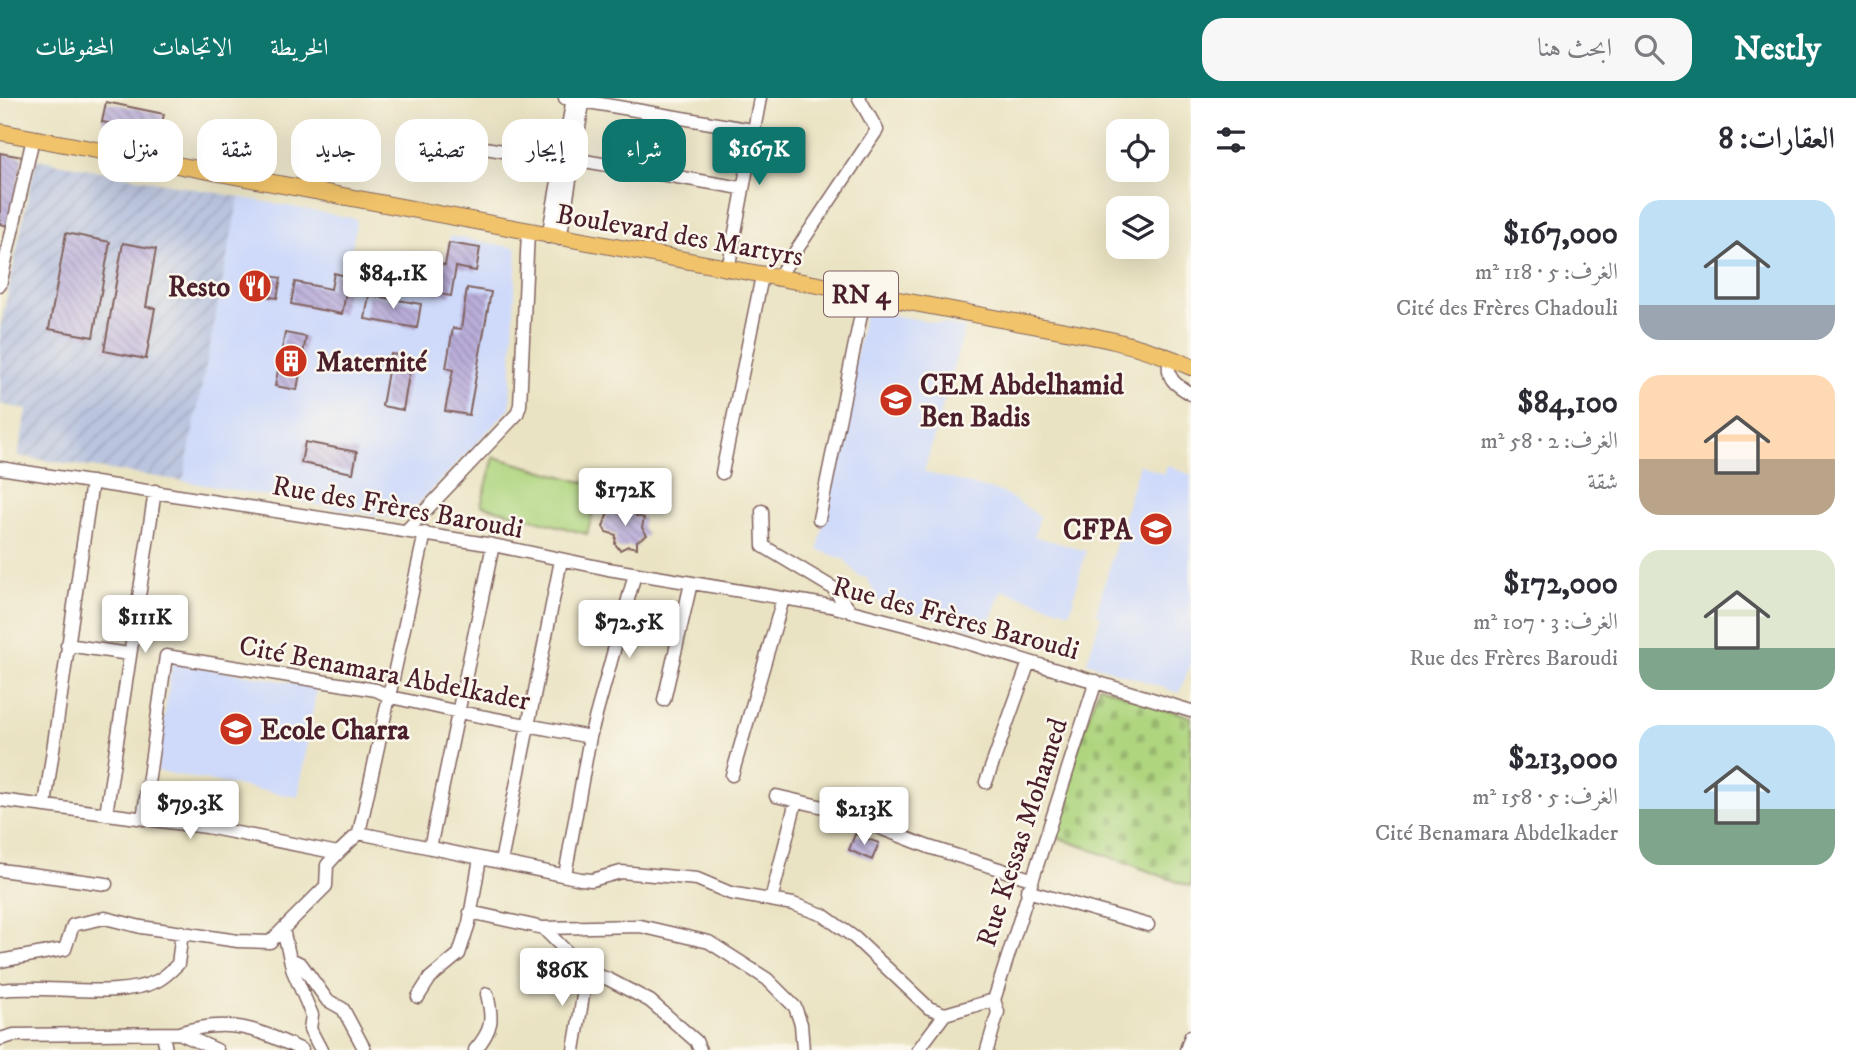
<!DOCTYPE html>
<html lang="ar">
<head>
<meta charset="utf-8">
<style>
  body { margin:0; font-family:"IM FELL DW Pica",Amiri,serif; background:#f7f7f7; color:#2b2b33; direction:rtl; height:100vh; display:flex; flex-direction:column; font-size:26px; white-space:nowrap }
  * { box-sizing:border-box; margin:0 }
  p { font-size:23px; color:#7c7c81 }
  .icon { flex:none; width:38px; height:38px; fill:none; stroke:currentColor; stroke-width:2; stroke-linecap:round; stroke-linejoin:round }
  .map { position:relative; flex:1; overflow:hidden; direction:ltr }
  .panel { display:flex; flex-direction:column; background:#fff; width:665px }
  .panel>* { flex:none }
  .banner { position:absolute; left:21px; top:21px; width:665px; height:63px; direction:rtl; display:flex; gap:14px }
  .controls { position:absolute; left:1106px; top:21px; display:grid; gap:14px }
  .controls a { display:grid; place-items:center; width:63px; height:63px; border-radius:14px; background:#fff; box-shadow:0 7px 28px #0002; font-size:35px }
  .price { position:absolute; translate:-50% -60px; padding:0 16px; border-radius:7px; background:#fff; color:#222; font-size:23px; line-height:46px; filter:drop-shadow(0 2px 4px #0008) }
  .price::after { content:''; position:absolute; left:50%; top:42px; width:21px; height:16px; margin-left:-10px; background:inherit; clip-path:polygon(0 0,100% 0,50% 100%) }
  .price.active { background:#0f766e; color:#fff }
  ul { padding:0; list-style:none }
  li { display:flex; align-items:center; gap:21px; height:175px; padding:0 21px }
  li span { display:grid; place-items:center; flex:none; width:196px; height:140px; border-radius:21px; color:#555 }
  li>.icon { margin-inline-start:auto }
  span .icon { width:84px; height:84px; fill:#fffc; stroke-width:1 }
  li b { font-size:30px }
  h2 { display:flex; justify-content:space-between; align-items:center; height:84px; padding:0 21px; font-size:30px }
  .tag { padding:0 24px; border-radius:21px; background:#fff; box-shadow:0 7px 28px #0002; font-size:24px; line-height:63px }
  .tag.active { background:#0f766e; color:#fff }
  header { display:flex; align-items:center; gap:42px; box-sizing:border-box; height:98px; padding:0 35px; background:#0f766e; color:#fff }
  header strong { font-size:33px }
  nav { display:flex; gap:38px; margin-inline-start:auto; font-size:24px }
  .search { width:490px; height:63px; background:#f7f7f7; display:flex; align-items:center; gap:18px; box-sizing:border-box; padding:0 24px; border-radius:21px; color:#7c7c81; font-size:26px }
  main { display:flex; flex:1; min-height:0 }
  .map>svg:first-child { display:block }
</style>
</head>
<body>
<header>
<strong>Nestly</strong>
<div class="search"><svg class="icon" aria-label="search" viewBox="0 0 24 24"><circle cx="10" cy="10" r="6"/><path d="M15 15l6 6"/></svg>ابحث هنا</div>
<nav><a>الخريطة</a><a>الاتجاهات</a><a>المحفوظات</a></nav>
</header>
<main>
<section class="panel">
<h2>العقارات: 8<svg class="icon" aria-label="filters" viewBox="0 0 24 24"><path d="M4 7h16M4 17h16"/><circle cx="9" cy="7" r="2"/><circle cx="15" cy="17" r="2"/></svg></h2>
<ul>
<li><span style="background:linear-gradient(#bfe0f5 75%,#9aa5b1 0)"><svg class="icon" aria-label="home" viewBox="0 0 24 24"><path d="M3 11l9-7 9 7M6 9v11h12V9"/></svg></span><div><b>$167,000</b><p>الغرف: 5 · 118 m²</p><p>Cité des Frères Chadouli</p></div></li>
<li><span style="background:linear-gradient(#ffd9b3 60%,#b9a48a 0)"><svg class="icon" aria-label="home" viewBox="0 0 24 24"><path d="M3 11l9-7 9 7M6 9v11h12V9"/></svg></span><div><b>$84,100</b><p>الغرف: 2 · 58 m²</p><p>شقة</p></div></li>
<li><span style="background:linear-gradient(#dfe7d0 70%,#7fa58c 0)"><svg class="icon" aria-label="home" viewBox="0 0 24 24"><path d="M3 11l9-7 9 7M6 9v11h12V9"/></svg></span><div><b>$172,000</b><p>الغرف: 3 · 107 m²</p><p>Rue des Frères Baroudi</p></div></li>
<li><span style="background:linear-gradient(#bfe0f5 60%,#7fa58c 0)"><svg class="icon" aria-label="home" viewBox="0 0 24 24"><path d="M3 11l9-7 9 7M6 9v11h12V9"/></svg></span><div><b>$213,000</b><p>الغرف: 5 · 158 m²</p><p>Cité Benamara Abdelkader</p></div></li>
</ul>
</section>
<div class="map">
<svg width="1191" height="952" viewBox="0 0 1191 952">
  <defs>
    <pattern id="industrial-furrows" width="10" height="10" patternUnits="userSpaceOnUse" patternTransform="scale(1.75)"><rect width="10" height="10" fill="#bac4de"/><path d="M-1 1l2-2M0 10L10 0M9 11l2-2" fill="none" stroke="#a1a8bf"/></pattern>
    <pattern id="cemetery-stones" width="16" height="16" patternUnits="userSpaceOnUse" patternTransform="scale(1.75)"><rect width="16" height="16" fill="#afd57f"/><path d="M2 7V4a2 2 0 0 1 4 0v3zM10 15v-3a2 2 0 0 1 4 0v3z" fill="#98b66e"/></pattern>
    <pattern id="building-back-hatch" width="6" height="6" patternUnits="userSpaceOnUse" patternTransform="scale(1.75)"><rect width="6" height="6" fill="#baaeda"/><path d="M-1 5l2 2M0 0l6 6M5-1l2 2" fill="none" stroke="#998db1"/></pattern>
  </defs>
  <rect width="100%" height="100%" fill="#fbf7ec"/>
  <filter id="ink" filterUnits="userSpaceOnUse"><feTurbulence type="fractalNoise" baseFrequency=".0143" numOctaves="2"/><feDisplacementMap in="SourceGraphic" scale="14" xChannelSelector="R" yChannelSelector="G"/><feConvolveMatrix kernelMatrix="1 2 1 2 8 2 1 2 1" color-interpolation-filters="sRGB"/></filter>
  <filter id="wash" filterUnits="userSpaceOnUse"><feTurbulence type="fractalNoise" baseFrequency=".00686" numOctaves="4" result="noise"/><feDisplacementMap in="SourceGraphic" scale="28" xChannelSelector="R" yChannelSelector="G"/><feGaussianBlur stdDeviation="1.57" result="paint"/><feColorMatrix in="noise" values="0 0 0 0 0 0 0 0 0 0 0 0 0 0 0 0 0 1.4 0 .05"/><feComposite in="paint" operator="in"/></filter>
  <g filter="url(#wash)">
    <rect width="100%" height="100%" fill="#eae3c3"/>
    <!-- built -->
    <path fill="#cfdafa" d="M239,99L357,121L351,156L356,162L376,166L382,162L401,165L403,159L444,166L450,138L517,150L510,310L402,422L183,383Z
      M865,212L965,230L924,374L1004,395L1040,418L1034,438L1086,453L1070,514L1002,492L985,535L879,504L867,480L858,478L844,461L818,452Z
      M1139,366L1163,376L1168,367L1191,377V565L1179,595L1087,564L1101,518L1096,515Z
      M172,564L317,589L298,699L157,673Z"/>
    <!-- industrial -->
    <path fill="url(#industrial-furrows)" d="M36,61L239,99L183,383L18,358L27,312L0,306V231Z"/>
    <!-- green -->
    <path fill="#afd57f" stroke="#7c7a55" stroke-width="2" d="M494,359L600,389L587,436L481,407Z"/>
    <!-- cemetery -->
    <path fill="url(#cemetery-stones)" stroke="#7c7a55" stroke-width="2" d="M1099,588L1191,619V789L1049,736Z"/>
    <g id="blocks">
      <!-- building -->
      <path fill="url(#building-back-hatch)" d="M106,4L164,16L160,35L102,24Z
        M0,55L23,59L9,128L0,126Z
        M66,135L110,144L93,239L49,231Z
        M123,145L156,151L146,209L155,210L146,261L104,253Z
        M449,145L480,150L476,173L456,169L451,198L398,188L404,160L445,167Z
        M249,174L281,180L277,200L245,194Z
        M334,175L349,179L342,216L291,206L295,184L331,191Z
        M467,190L491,194L469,317L445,313L453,272L446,270L453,230L461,231Z
        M369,197L421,206L417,230L365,221Z
        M285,235L306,239L297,292L275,288Z
        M391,256L412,259L403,312L382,308Z
        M305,344L357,354L353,375L301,365Z
        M631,408L636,418L644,420L642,430L647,437L637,443V450L628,448L620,452L615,446L616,437L606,434L603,429L609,411L622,414Z
        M855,736L879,745L872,762L849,752Z"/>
    </g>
  </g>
  <g filter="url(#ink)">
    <use href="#blocks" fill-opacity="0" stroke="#826460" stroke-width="2"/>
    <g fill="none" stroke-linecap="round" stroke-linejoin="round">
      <defs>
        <path id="minor" d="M565,0L752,32
          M450,44L561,63L573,61L741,90
          M548,139L573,0
          M560,141L584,0
          M728,172L760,0
          M777,181L877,32L859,0
          M0,187L33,40
          M1170,259C1165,280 1174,286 1191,296
          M0,370L493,447L608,471L831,508L928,533L1191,613
          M722,375L762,178
          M762,413L763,448L833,490L851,514
          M819,421L865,197
          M407,432L517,316L520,307L528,134
          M67,547L129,556
          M664,602L691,485
          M732,677L783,501
          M986,684L1029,564
          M776,698L828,710L929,749L1031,781
          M0,702L207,729L338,755L359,735L425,435
          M45,707L92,384
          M106,716L155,393
          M143,721L166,558L376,592L391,599L459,614L590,639
          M359,735L581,781L592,782L621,774L697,781L730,795L793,806L823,817L855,840L929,910L945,916L994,902
          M430,750L493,447
          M501,764L561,462
          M0,772L106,786
          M565,777L590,639L635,476
          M1027,793L1148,827
          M771,802L796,703
          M470,814L543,830L640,828L709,844L767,881L795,909L801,926L803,952
          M543,830L587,874L608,881L650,903L696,943L700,952
          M283,832L293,873L312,917L310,931L321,952
          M291,861L301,866L327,902L343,911L365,952
          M0,863L65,851L73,827L105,820L141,829L238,843L270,844L326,788L327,767L338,755
          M0,892C46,886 117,902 157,883C165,879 172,872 178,866L182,834
          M418,899L430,880L459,856L469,825L480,760
          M994,902L1096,583
          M179,935C229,919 257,931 302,952
          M163,936L166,952
          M0,941L14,937L179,935L217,952
          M475,952C493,931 493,921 487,896
          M574,952L587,874
          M918,952L945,916
          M987,952L998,914L994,902
          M1186,952L1191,938"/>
        <path id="major" d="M0,34L984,218C1052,232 1128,239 1191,269"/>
      </defs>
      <!-- minor casing -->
      <use href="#minor" stroke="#826460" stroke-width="15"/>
      <!-- major casing -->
      <use href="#major" stroke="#826460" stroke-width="18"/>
      <!-- minor -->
      <use href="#minor" stroke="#fff" stroke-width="12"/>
      <!-- major -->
      <use href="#major" stroke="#f1c36a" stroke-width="16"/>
    </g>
  </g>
  <!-- icons -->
  <defs>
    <symbol id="restaurant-disc" viewBox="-11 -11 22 22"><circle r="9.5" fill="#c8321e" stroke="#fbf7ec"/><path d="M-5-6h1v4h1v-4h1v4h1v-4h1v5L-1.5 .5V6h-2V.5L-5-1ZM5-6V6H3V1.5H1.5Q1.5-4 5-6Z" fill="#fff"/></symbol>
    <symbol id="building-disc" viewBox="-11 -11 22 22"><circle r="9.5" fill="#c8321e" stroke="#fbf7ec"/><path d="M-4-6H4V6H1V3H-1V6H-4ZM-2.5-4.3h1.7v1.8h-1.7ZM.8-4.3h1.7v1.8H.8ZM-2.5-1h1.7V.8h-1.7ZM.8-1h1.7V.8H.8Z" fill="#fff"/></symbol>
    <symbol id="school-disc" viewBox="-11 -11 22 22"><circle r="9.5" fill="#c8321e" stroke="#fbf7ec"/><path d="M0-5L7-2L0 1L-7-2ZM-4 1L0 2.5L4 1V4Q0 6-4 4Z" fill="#fff"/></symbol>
    <symbol id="university-disc" viewBox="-11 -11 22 22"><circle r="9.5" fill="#c8321e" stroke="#fbf7ec"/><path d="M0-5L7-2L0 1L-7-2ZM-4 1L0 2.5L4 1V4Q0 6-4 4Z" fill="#fff"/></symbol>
  </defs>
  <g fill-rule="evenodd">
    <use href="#restaurant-disc" x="236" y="169" width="38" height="38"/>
    <use href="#building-disc" x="272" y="244" width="38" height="38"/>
    <use href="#school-disc" x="877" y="283" width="38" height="38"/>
    <use href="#university-disc" x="1137" y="412" width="38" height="38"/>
    <use href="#school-disc" x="217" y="612" width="38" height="38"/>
  </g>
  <g text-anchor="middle" stroke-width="5" stroke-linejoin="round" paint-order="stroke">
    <!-- shield labels -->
    <rect fill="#fbf7ec" stroke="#7f6065" stroke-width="2" x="824" y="173.5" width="74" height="45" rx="5"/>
    <g font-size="26" font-weight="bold" fill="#4a1f2b">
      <text x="861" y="205">RN 4</text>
    </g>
    <!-- street labels -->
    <g font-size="28" fill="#4a1f2b" stroke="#fbf7ec">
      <text transform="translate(680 136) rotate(10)" y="10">Boulevard des Martyrs</text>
      <text transform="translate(398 408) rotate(10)" y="10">Rue des Frères Baroudi</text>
      <text transform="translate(956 519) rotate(15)" y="10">Rue des Frères Baroudi</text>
      <text transform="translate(385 574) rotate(11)" y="10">Cité Benamara Abdelkader</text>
      <text transform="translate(1021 734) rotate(-72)" y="10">Rue Kessas Mohamed</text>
    </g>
    <!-- poi labels -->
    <g font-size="28" font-weight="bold" fill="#4a1f2b" stroke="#fbf7ec" text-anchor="start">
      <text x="230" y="198" text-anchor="end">Resto</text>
      <text x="316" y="273">Maternité</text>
      <text x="920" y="296">CEM Abdelhamid<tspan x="920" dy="32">Ben Badis</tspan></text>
      <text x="1132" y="441" text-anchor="end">CFPA</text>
      <text x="260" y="641">Ecole Charra</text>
    </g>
  </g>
</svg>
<div class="controls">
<a><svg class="icon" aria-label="locate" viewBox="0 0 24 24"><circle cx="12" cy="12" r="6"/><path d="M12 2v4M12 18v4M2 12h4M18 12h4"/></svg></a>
<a><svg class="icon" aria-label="layers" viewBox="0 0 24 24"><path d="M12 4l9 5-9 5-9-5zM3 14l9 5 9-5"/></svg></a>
</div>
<b class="price active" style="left:759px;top:89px">$167K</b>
<b class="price" style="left:393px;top:213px">$84.1K</b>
<b class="price" style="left:625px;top:430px">$172K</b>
<b class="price" style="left:145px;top:557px">$111K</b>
<b class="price" style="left:629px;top:562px">$72.5K</b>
<b class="price" style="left:190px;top:743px">$79.3K</b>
<b class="price" style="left:864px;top:749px">$213K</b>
<b class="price" style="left:562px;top:910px">$86K</b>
<div class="banner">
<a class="tag active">شراء</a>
<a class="tag">إيجار</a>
<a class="tag">تصفية</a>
<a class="tag">جديد</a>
<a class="tag">شقة</a>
<a class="tag">منزل</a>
</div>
</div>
</main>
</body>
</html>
